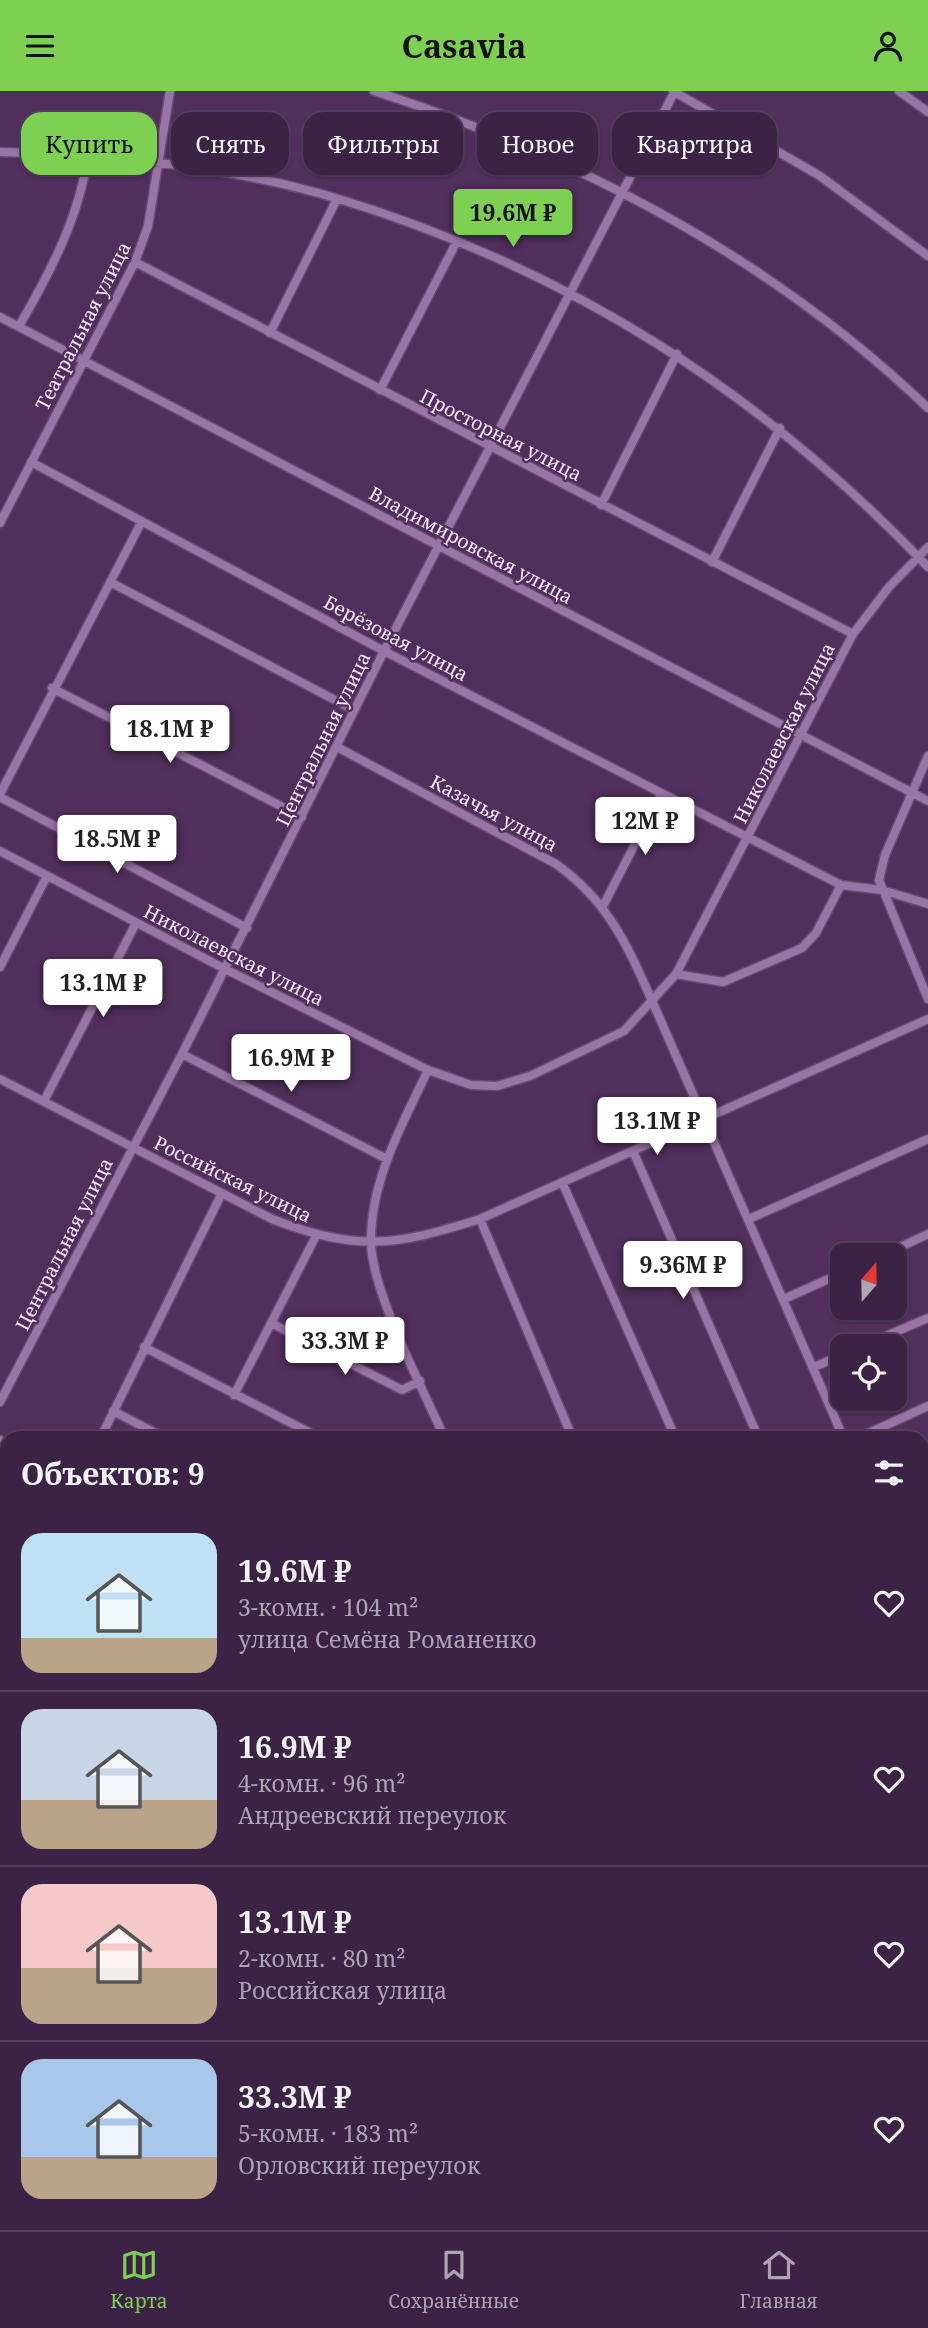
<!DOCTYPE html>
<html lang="ru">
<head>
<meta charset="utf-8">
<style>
  body { margin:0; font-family:"Noto Serif",serif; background:#432b4c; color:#f1f3f6; height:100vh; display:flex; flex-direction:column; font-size:26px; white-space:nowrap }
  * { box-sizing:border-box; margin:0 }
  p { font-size:23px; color:#aca4b3 }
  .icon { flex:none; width:38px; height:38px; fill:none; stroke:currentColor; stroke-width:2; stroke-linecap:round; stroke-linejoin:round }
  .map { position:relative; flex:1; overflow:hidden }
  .panel { position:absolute; left:0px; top:1340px; width:929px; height:800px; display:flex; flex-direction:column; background:#3c2345; border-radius:21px 21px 0 0; box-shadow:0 2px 5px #0004,0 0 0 2px #55405e }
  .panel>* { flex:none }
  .top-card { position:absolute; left:21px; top:21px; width:887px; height:63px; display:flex; gap:14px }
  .needle { width:46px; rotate:20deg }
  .controls { position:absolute; left:830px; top:1152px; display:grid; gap:14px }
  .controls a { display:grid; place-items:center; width:77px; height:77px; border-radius:14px; background:#3c2345; box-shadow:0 2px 5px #0004,0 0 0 2px #55405e; font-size:35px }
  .price { position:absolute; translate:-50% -60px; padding:0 16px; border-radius:7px; background:#fff; color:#222; font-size:23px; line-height:46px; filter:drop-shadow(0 2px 4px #0008) }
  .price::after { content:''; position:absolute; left:50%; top:42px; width:21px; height:16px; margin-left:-10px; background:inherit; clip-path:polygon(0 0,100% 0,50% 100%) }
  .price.selected { background:#7ed053; color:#111 }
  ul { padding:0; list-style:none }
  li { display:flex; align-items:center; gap:21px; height:175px; padding:0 21px }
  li+li { border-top:2px solid #55405e }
  li span { display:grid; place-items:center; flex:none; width:196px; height:140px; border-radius:21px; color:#555 }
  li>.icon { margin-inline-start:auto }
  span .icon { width:84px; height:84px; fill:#fffc; stroke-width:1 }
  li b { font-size:30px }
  h2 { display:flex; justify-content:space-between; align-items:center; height:84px; padding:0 21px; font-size:30px }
  .tag { padding:0 24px; border-radius:21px; background:#3c2345; box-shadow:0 2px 5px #0004,0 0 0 2px #55405e; font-size:24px; line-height:63px }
  .tag.selected { background:#7ed053; color:#111 }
  header { display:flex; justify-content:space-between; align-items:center; height:91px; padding:0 21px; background:#7ed053; color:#111; font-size:32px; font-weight:700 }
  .dock { display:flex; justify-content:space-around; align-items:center; height:98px; border-top:2px solid #55405e; background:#3c2345; font-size:19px; color:#aca4b3 }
  .dock a { display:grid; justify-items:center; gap:4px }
  .dock .selected { color:#7ed053 }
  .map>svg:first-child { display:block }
</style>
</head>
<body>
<header><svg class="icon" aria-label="menu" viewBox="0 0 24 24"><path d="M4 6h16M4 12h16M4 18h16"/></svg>Casavia<svg class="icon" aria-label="person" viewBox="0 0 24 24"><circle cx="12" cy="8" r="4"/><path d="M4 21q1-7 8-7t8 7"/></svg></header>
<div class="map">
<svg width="928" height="2139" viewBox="0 0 928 2139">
  <defs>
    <pattern id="forest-firs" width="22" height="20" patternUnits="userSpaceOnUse" patternTransform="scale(1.75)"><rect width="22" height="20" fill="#724184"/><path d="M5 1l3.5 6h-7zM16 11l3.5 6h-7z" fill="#875c96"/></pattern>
    <pattern id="garden-furrows" width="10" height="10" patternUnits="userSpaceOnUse" patternTransform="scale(1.75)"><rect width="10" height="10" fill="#724184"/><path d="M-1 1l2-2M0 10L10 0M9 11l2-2" fill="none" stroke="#875c96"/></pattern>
  </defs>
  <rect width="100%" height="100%" fill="#502f5c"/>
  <!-- forest -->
  <path fill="url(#forest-firs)" d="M0,1388L7,1392V1440L0,1436Z
    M0,1539L7,1542V1597L0,1594Z
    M377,2133H453L449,2139H374Z"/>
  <!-- garden -->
  <path fill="url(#garden-furrows)" d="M465,2133H852L862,2139H462Z"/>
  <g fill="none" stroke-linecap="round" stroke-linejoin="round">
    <defs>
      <path id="minor" d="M374,0C579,66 771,167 928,317
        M673,0L820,85L928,165
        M899,0L928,21
        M0,61C113,64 230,75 339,108C570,179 761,301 928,476
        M135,171L853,543
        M0,226L928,710
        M19,235C50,182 80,125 88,63
        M270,242L337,108
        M380,299L457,150
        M31,371L384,560L841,794L882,799L928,813
        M601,414L677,263
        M0,432L135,171L148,135L170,0
        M712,471L780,337
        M110,491L354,619
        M52,597L302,726
        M337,656L556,773C609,811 627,854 653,912L844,1348
        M928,665L885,764L879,789L928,908
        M0,703L142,430
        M0,706L247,837
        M0,760L225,878L428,979L471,994L497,995L530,985L624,940L676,883L853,543L889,496L928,456
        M603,815L661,703
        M0,876L47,785
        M676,883L723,891L802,857L816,842L841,794
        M182,963L387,1068
        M428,979C403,1032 371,1088 371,1149C370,1198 424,1300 445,1348
        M0,988L272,1128C357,1161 395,1155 480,1128L928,928
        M44,1010L136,832
        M633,1060L759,1348
        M562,1091L676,1348
        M480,1128L573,1348
        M749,1128L928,1048
        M883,1164L928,1143
        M784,1208L842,1182
        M271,1232L402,1299L420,1290
        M863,1255L928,1227
        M144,1256L322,1348
        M814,1276L842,1264
        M234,1304L316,1145
        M0,1311L182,963L384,560L675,0
        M113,1320L167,1348
        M100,1348L222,1102
        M856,1348L928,1315
        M0,1349L7,1353
        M922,1414L928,1411
        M922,1520L928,1518
        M922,1608L928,1606
        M922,1712L928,1706
        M922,1818L928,1821
        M922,2129L928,2134
        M682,2133L693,2139
        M869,2133L880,2139
        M532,2135L539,2139
        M456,2139L459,2133"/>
      <path id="secondary" d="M0,1493L7,1496
        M922,1966L928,1969"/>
    </defs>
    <!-- minor casing -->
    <use href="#minor" stroke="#674b72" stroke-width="11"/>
    <!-- secondary casing -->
    <use href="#secondary" stroke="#674b72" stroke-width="16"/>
    <!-- minor -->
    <use href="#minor" stroke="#9975a7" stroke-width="8"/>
    <!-- secondary -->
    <use href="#secondary" stroke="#868eb2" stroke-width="12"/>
  </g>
  <g text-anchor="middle" stroke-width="5" stroke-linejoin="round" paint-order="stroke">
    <!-- street labels -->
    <g font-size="19" fill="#f5e6fc" stroke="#502f5c">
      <text transform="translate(83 235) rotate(-63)" y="7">Театральная улица</text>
      <text transform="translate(501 344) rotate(27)" y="7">Просторная улица</text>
      <text transform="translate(471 454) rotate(28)" y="7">Владимировская улица</text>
      <text transform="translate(396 547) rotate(28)" y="7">Берёзовая улица</text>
      <text transform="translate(784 642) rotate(-63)" y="7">Николаевская улица</text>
      <text transform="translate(323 648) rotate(-64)" y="7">Центральная улица</text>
      <text transform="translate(494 722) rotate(28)" y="7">Казачья улица</text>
      <text transform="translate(234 864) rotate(27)" y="7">Николаевская улица</text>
      <text transform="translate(233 1088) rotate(26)" y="7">Российская улица</text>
      <text transform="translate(64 1153) rotate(-63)" y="7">Центральная улица</text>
    </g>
  </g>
</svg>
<div class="controls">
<a><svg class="needle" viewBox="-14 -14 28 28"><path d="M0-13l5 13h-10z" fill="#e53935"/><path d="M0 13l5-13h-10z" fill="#aca4b3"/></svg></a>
<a><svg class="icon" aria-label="locate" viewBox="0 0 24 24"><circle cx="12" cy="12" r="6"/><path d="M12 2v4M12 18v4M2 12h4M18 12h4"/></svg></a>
</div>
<b class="price selected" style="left:513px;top:158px">19.6M ₽</b>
<b class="price" style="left:170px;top:674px">18.1M ₽</b>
<b class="price" style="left:645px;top:766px">12M ₽</b>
<b class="price" style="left:117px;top:784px">18.5M ₽</b>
<b class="price" style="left:103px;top:928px">13.1M ₽</b>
<b class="price" style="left:291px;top:1003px">16.9M ₽</b>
<b class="price" style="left:657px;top:1066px">13.1M ₽</b>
<b class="price" style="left:683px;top:1210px">9.36M ₽</b>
<b class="price" style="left:345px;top:1286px">33.3M ₽</b>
<div class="top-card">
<a class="tag selected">Купить</a>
<a class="tag">Снять</a>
<a class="tag">Фильтры</a>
<a class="tag">Новое</a>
<a class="tag">Квартира</a>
</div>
<section class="panel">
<h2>Объектов: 9<svg class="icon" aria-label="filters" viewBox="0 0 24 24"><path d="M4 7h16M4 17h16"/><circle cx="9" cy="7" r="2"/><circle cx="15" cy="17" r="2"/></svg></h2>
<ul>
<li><span style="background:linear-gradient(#bfe0f5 75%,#b9a48a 0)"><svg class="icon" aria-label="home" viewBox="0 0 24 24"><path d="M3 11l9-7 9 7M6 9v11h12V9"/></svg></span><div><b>19.6M ₽</b><p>3-комн. · 104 m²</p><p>улица Семёна Романенко</p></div><svg class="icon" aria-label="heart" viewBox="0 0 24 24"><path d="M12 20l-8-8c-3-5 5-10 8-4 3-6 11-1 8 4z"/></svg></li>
<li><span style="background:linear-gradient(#c9d6e8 65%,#b9a48a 0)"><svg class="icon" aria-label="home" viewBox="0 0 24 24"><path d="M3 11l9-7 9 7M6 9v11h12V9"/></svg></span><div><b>16.9M ₽</b><p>4-комн. · 96 m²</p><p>Андреевский переулок</p></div><svg class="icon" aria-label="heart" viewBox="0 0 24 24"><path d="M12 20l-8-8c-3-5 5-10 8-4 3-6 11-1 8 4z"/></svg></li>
<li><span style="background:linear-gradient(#f6c9c9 60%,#b9a48a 0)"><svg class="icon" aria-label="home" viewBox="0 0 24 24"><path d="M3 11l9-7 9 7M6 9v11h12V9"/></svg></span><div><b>13.1M ₽</b><p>2-комн. · 80 m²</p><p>Российская улица</p></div><svg class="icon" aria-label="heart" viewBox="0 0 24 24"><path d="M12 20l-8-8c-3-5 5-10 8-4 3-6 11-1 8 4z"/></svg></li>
<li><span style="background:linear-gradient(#a9c7e8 70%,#b9a48a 0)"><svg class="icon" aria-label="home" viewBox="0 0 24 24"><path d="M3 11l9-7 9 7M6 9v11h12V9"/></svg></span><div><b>33.3M ₽</b><p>5-комн. · 183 m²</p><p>Орловский переулок</p></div><svg class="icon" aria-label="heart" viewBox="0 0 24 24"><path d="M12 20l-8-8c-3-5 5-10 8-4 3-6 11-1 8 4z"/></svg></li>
</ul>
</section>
</div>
<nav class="dock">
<a class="selected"><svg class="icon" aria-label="map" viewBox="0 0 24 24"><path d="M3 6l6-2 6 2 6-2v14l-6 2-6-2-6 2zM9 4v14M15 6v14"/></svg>Карта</a>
<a><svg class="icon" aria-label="saved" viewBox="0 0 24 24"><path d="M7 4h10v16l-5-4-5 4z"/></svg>Сохранённые</a>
<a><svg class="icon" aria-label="home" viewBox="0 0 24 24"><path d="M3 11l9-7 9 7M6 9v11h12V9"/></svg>Главная</a>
</nav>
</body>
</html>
